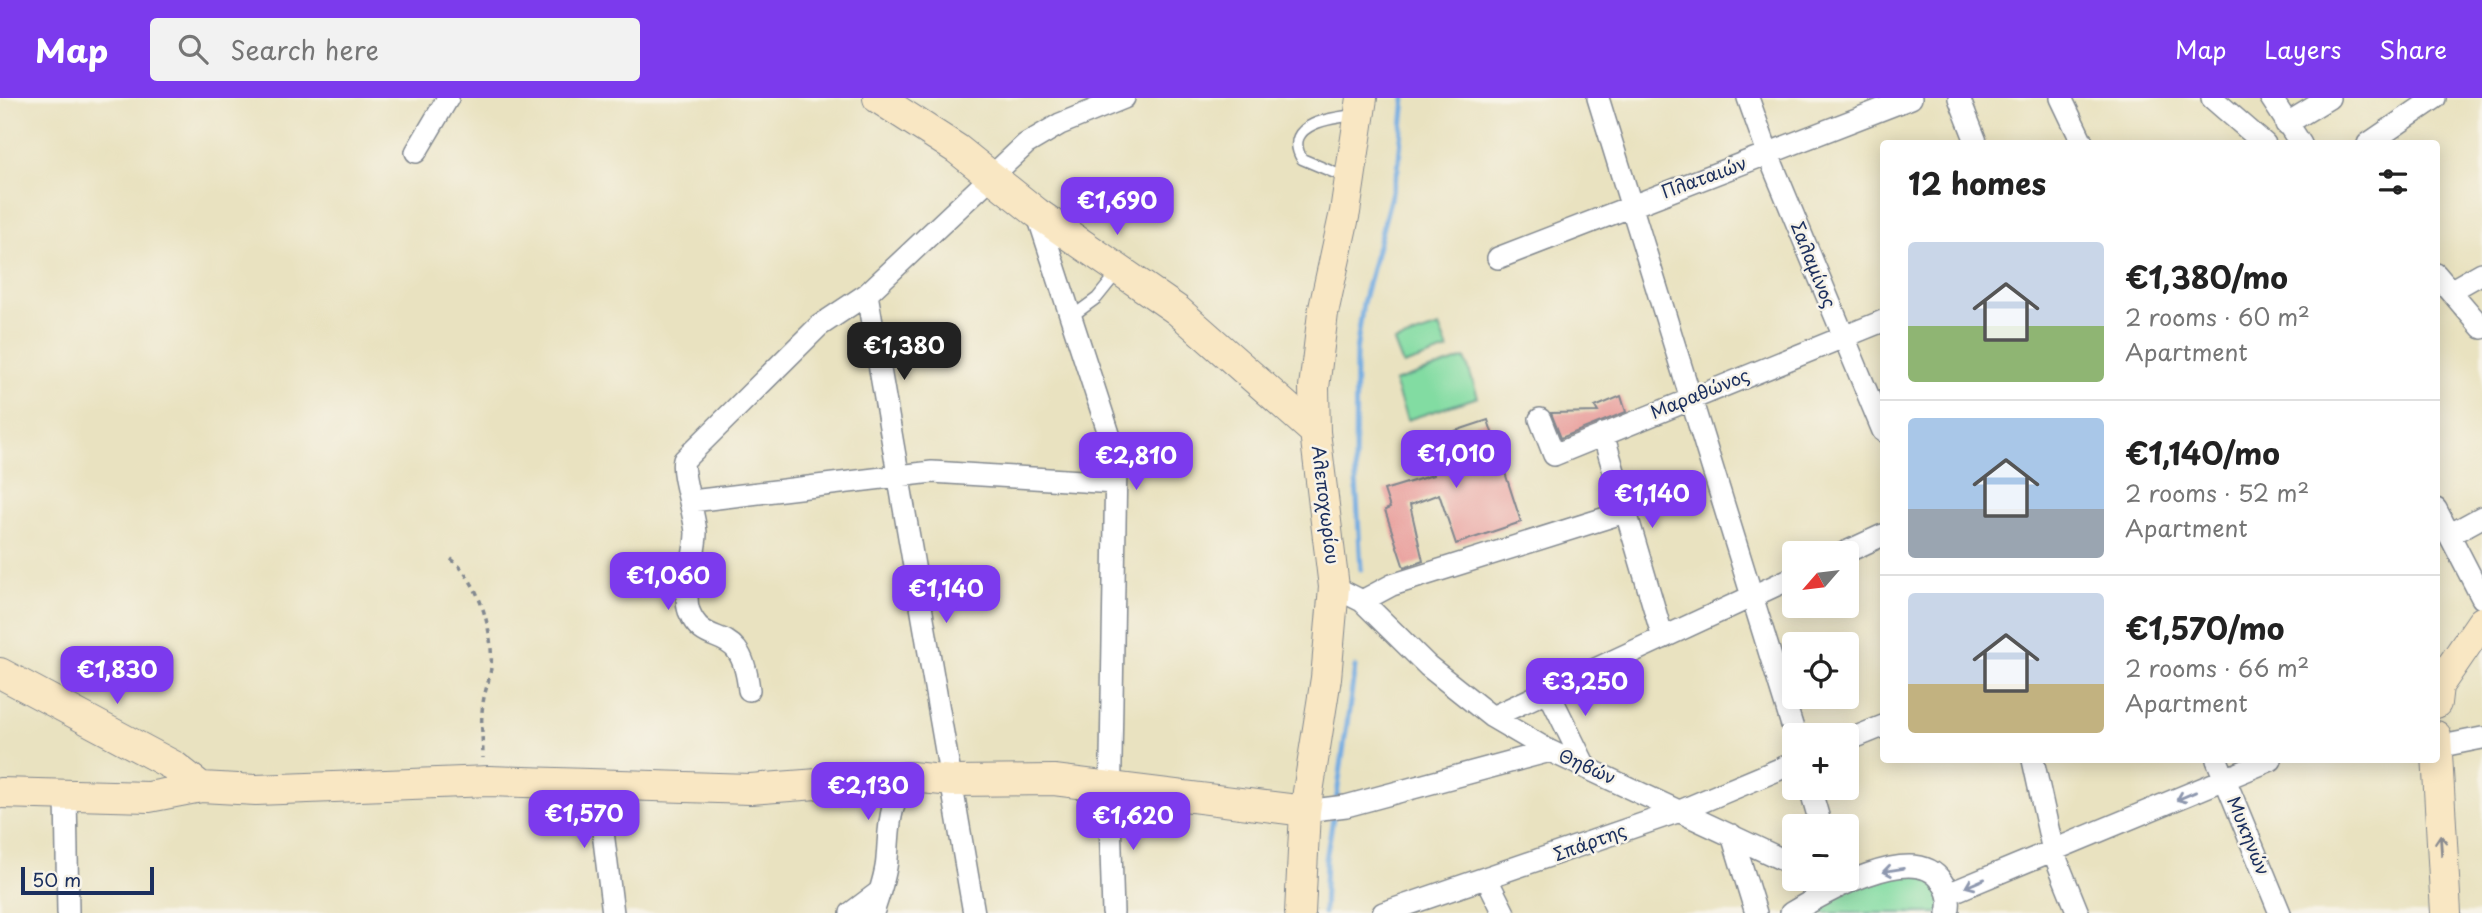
<!DOCTYPE html>
<html lang="en">
<head>
<meta charset="utf-8">
<style>
  body { margin:0; font-family:"Playpen Sans",sans-serif; background:#f2f2f2; color:#222; height:100vh; display:flex; flex-direction:column; font-size:26px; white-space:nowrap }
  * { box-sizing:border-box; margin:0 }
  p { font-size:23px; color:#767676 }
  .icon { flex:none; width:38px; height:38px; fill:none; stroke:currentColor; stroke-width:2; stroke-linecap:round; stroke-linejoin:round }
  .map { position:relative; flex:1; overflow:hidden }
  .panel { position:absolute; left:1880px; top:42px; width:560px; height:623px; display:flex; flex-direction:column; background:#fff; border-radius:7px; box-shadow:0 4px 18px #0003 }
  .panel>* { flex:none }
  .needle { width:46px; rotate:242deg }
  .fabs { position:absolute; left:1782px; top:443px; display:grid; gap:14px }
  .fabs a { display:grid; place-items:center; width:77px; height:77px; border-radius:7px; background:#fff; box-shadow:0 4px 18px #0003; font-size:35px }
  .scale { position:absolute; left:21px; bottom:18px; width:133px; box-sizing:border-box; padding-left:7px; border:4px solid #1b2f5e; border-top:0; font-size:19px; line-height:24px; white-space:nowrap; color:#1b2f5e; -webkit-text-stroke:5px #f7f3e8; paint-order:stroke }
  .price { position:absolute; translate:-50% -60px; padding:0 16px; border-radius:14px; background:#7c3aed; color:#fff; font-size:23px; line-height:46px; filter:drop-shadow(0 2px 4px #0008) }
  .price::after { content:''; position:absolute; left:50%; top:42px; width:21px; height:16px; margin-left:-10px; background:inherit; clip-path:polygon(0 0,100% 0,50% 100%) }
  .price.selected { background:#222; color:#fff }
  ul { padding:0; list-style:none }
  li { display:flex; align-items:center; gap:21px; height:175px; padding:0 28px }
  li+li { border-top:2px solid #e0e0e0 }
  li span { display:grid; place-items:center; flex:none; width:196px; height:140px; border-radius:7px; color:#555 }
  li>.icon { margin-inline-start:auto }
  span .icon { width:84px; height:84px; fill:#fffc; stroke-width:1 }
  li b { font-size:30px }
  h2 { display:flex; justify-content:space-between; align-items:center; height:84px; padding:0 28px; font-size:30px }
  header { display:flex; align-items:center; gap:42px; box-sizing:border-box; height:98px; padding:0 35px; background:#7c3aed; color:#fff }
  header strong { font-size:33px }
  nav { display:flex; gap:38px; margin-inline-start:auto; font-size:24px }
  .search { width:490px; height:63px; background:#f2f2f2; display:flex; align-items:center; gap:18px; box-sizing:border-box; padding:0 24px; border-radius:7px; color:#767676; font-size:26px }
  .map>svg:first-child { display:block }
</style>
</head>
<body>
<header>
<strong>Map</strong>
<div class="search"><svg class="icon" aria-label="search" viewBox="0 0 24 24"><circle cx="10" cy="10" r="6"/><path d="M15 15l6 6"/></svg>Search here</div>
<nav><a>Map</a><a>Layers</a><a>Share</a></nav>
</header>
<div class="map">
<svg width="2482" height="815" viewBox="0 0 2482 815">
  <rect width="100%" height="100%" fill="#f7f3e8"/>
  <filter id="ink" filterUnits="userSpaceOnUse"><feTurbulence type="fractalNoise" baseFrequency=".0143" numOctaves="2"/><feDisplacementMap in="SourceGraphic" scale="14" xChannelSelector="R" yChannelSelector="G"/><feConvolveMatrix kernelMatrix="1 2 1 2 8 2 1 2 1" color-interpolation-filters="sRGB"/></filter>
  <filter id="wash" filterUnits="userSpaceOnUse"><feTurbulence type="fractalNoise" baseFrequency=".00686" numOctaves="4" result="noise"/><feDisplacementMap in="SourceGraphic" scale="28" xChannelSelector="R" yChannelSelector="G"/><feGaussianBlur stdDeviation="1.57" result="paint"/><feColorMatrix in="noise" values="0 0 0 0 0 0 0 0 0 0 0 0 0 0 0 0 0 1.4 0 .05"/><feComposite in="paint" operator="in"/></filter>
  <g filter="url(#wash)">
    <rect width="100%" height="100%" fill="#e9e2c0"/>
    <!-- green -->
    <path fill="#82dca2" stroke="#4e8680" stroke-width="2" d="M1439,229L1448,252L1403,267L1394,244Z
      M1465,260L1478,299L1407,322L1394,284Z
      M1868,777L1928,778L1942,796V815H1796Z"/>
    <g fill="none" stroke-linecap="round" stroke-linejoin="round">
      <!-- stream -->
      <path stroke="#71abe1" stroke-width="5" d="M1361,471L1355,364L1356,254L1363,205L1398,71L1405,0
        M1336,704L1355,569
        M1324,815L1326,761L1334,714"/>
    </g>
    <g id="blocks">
      <!-- building -->
      <path fill="#eaa4a1" d="M1621,298L1626,314L1561,340L1551,315L1598,314L1595,309Z
        M1488,322L1521,424L1456,446L1439,396L1410,407L1423,463L1404,470L1385,412L1390,410L1384,392L1433,377L1422,344Z"/>
    </g>
  </g>
  <g filter="url(#ink)">
    <use href="#blocks" fill-opacity="0" stroke="#82888f" stroke-width="2"/>
    <g fill="none" stroke-linecap="round" stroke-linejoin="round">
      <defs>
        <path id="lane" d="M1347,80L1302,61C1281,25 1335,19 1358,17
          M1071,219L1097,200L1118,174"/>
        <path id="street" d="M1598,0L1795,637
          M1748,0L1768,56L1883,333
          M1959,0L1977,46
          M2061,0L2083,46
          M2212,0L2265,46
          M2271,0L2301,46
          M2286,26L2329,0
          M2368,46L2435,0
          M416,54L448,0
          M1037,115L1112,345L1116,366L1110,720L1113,815
          M1498,160L1911,0
          M2436,176L2482,230
          M2452,192L2482,175
          M867,196L974,815
          M1540,321L1554,357L1883,223
          M1603,336L1663,540
          M692,403L932,374L1115,385
          M2436,411L2482,500
          M2449,437L2482,419
          M1844,455L1883,437
          M1334,489L1362,503L1428,568L1492,619L1550,653L1794,767
          M1362,503L1392,487L1625,414
          M749,592C741,519 706,556 689,513C682,494 696,457 696,435C695,416 680,374 684,362L819,228L867,196L1026,46L1060,26L1124,0
          M1548,593L1584,666
          M1492,619L1794,479
          M1846,643L1883,628
          M2437,649L2482,640
          M2033,662L2053,753L2078,815
          M2217,662L2280,815
          M597,685L613,815
          M1810,690L1821,728
          M66,696L68,815
          M1305,713L1346,708L1550,653
          M1732,737L1756,815
          M1487,781L1504,815
          M1948,796L2271,662
          M851,815L879,794
          M873,815C878,798 886,779 887,761C890,726 887,707 911,679
          M1383,815L1680,713L1794,665
          M1791,815C1821,797 1915,741 1942,784C1949,794 1951,804 1948,815"/>
        <path id="secondary" d="M878,0L957,51L1037,115L1177,212L1315,334
          M0,575L174,668L201,689
          M2436,605L2438,588L2482,524
          M2436,638L2446,815
          M0,695L149,699L201,689L256,692L489,683L750,691L911,679L953,683L1054,682L1305,713
          M1300,815L1305,713L1326,580L1334,489L1315,334L1314,290L1323,215L1345,114L1362,0"/>
      </defs>
      <!-- lane casing -->
      <use href="#lane" stroke="#82888f" stroke-width="13"/>
      <!-- street casing -->
      <use href="#street" stroke="#82888f" stroke-width="24"/>
      <!-- secondary casing -->
      <use href="#secondary" stroke="#82888f" stroke-width="32"/>
      <!-- path -->
      <path stroke="#82888f" stroke-width="3.5" stroke-dasharray="5 5" stroke-linecap="butt" d="M451,461C479,482 494,535 491,569C490,582 484,594 483,606C480,623 483,643 483,660"/>
      <!-- lane -->
      <use href="#lane" stroke="#fff" stroke-width="10"/>
      <!-- street -->
      <use href="#street" stroke="#fff" stroke-width="21"/>
      <!-- secondary -->
      <use href="#secondary" stroke="#f9e7c3" stroke-width="30"/>
    </g>
    <!-- one-way arrows -->
    <defs><path id="oneway-shaft" d="M-6 0H5M1.5-3L5.5 0L1.5 3" fill="none" stroke-width="1.6" stroke-linecap="round" stroke-linejoin="round" transform="scale(1.75)"/></defs>
    <g stroke="#8d97ae">
      <use href="#oneway-shaft" transform="translate(2186 698) rotate(157)"/>
      <use href="#oneway-shaft" transform="translate(1893 772) rotate(171)"/>
      <use href="#oneway-shaft" transform="translate(1975 785) rotate(157)"/>
    </g>
    <use stroke="#8a8b90" href="#oneway-shaft" transform="translate(2441 747) rotate(-94)"/>
  </g>
  <g text-anchor="middle" stroke-width="5" stroke-linejoin="round" paint-order="stroke">
    <!-- street labels -->
    <g font-size="18" fill="#1b2f5e" stroke="#f7f3e8">
      <text transform="translate(1704 80) rotate(-20)" y="6">Πλαταιών</text>
      <text transform="translate(1813 167) rotate(68)" y="6">Σαλαμίνος</text>
      <text transform="translate(1700 296) rotate(-22)" y="6">Μαραθώνος</text>
      <text transform="translate(1325 407) rotate(83)" y="6">Αλεποχωρίου</text>
      <text transform="translate(1587 669) rotate(24)" y="6">Θηβών</text>
      <text transform="translate(2248 738) rotate(68)" y="6">Μυκηνών</text>
      <text transform="translate(1590 745) rotate(-20)" y="6">Σπάρτης</text>
    </g>
  </g>
</svg>
<div class="fabs">
<a><svg class="needle" viewBox="-14 -14 28 28"><path d="M0-13l5 13h-10z" fill="#e53935"/><path d="M0 13l5-13h-10z" fill="#767676"/></svg></a>
<a><svg class="icon" aria-label="locate" viewBox="0 0 24 24"><circle cx="12" cy="12" r="6"/><path d="M12 2v4M12 18v4M2 12h4M18 12h4"/></svg></a>
<a>+</a>
<a>−</a>
</div>
<div class="scale">50 m</div>
<b class="price" style="left:1117px;top:139px">€1,690</b>
<b class="price selected" style="left:904px;top:284px">€1,380</b>
<b class="price" style="left:1456px;top:392px">€1,010</b>
<b class="price" style="left:1136px;top:394px">€2,810</b>
<b class="price" style="left:1652px;top:432px">€1,140</b>
<b class="price" style="left:668px;top:514px">€1,060</b>
<b class="price" style="left:946px;top:527px">€1,140</b>
<b class="price" style="left:117px;top:608px">€1,830</b>
<b class="price" style="left:1585px;top:620px">€3,250</b>
<b class="price" style="left:868px;top:724px">€2,130</b>
<b class="price" style="left:584px;top:752px">€1,570</b>
<b class="price" style="left:1133px;top:754px">€1,620</b>
<section class="panel">
<h2>12 homes<svg class="icon" aria-label="filters" viewBox="0 0 24 24"><path d="M4 7h16M4 17h16"/><circle cx="9" cy="7" r="2"/><circle cx="15" cy="17" r="2"/></svg></h2>
<ul>
<li><span style="background:linear-gradient(#c9d6e8 60%,#8fb573 0)"><svg class="icon" aria-label="home" viewBox="0 0 24 24"><path d="M3 11l9-7 9 7M6 9v11h12V9"/></svg></span><div><b>€1,380/mo</b><p>2 rooms · 60 m²</p><p>Apartment</p></div></li>
<li><span style="background:linear-gradient(#a9c7e8 65%,#9aa5b1 0)"><svg class="icon" aria-label="home" viewBox="0 0 24 24"><path d="M3 11l9-7 9 7M6 9v11h12V9"/></svg></span><div><b>€1,140/mo</b><p>2 rooms · 52 m²</p><p>Apartment</p></div></li>
<li><span style="background:linear-gradient(#c9d6e8 65%,#c2b280 0)"><svg class="icon" aria-label="home" viewBox="0 0 24 24"><path d="M3 11l9-7 9 7M6 9v11h12V9"/></svg></span><div><b>€1,570/mo</b><p>2 rooms · 66 m²</p><p>Apartment</p></div></li>
</ul>
</section>
</div>
</body>
</html>
